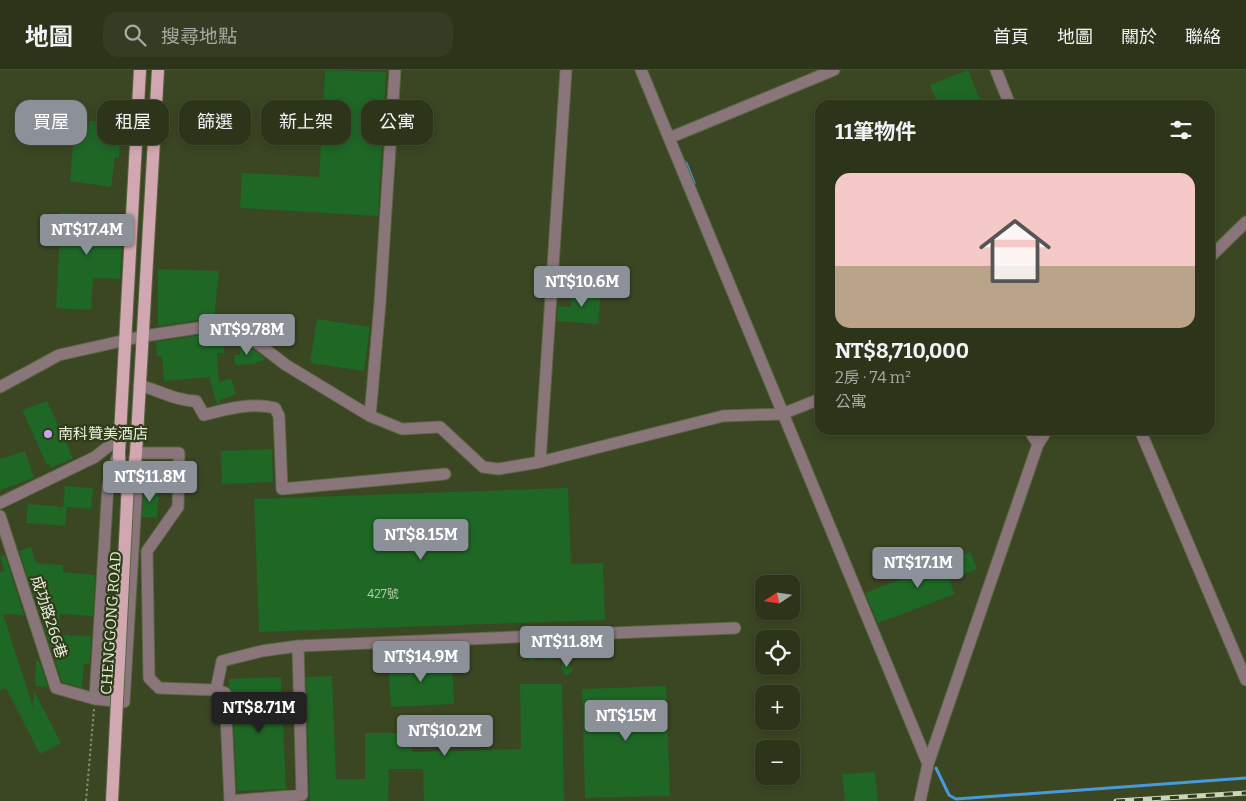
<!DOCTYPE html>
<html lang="zh-TW">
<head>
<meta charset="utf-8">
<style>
  body { margin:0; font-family:Bitter,"Noto Sans TC",serif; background:#343c23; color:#f1f3f6; height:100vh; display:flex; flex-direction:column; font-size:19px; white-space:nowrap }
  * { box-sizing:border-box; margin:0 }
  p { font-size:16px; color:#a6aaa2 }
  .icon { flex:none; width:28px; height:28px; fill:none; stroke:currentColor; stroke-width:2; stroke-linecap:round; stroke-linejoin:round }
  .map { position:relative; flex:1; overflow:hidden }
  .panel { position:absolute; left:815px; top:30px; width:400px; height:335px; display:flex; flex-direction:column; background:#2c341a; border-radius:15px; box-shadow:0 2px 8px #0003,0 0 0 1px #484f39 }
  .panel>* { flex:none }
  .top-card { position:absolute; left:15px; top:30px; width:475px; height:45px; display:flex; gap:10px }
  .needle { width:32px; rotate:257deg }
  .fabs { position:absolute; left:755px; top:505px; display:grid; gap:10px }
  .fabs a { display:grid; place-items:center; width:45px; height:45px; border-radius:10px; background:#2c341a; box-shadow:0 2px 8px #0003,0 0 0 1px #484f39; font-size:25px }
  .price { position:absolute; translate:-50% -42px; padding:0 11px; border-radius:5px; background:#8c9099; color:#fff; font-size:16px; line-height:32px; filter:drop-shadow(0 1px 2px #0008) }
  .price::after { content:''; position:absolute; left:50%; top:30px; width:15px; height:11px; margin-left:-8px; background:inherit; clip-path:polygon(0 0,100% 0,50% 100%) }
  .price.current { background:#222; color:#fff }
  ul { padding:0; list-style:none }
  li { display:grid; align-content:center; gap:10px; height:265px; padding:0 20px }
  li+li { border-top:1px solid #484f39 }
  li span { display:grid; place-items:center; height:155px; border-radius:15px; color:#555 }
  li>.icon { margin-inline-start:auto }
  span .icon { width:90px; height:90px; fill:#fffc; stroke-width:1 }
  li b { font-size:21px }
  h2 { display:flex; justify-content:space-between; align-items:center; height:60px; padding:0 20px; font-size:21px }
  .pill { padding:0 18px; border-radius:15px; background:#2c341a; box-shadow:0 2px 8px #0003,0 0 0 1px #484f39; font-size:18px; line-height:45px }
  .pill.current { background:#8c9099; color:#fff }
  header { display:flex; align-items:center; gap:30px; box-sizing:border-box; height:70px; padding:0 25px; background:#2c341a; border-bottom:1px solid #484f39 }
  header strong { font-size:24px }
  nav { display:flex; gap:28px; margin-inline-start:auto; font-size:18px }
  .search { width:350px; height:45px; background:#343c23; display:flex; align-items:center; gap:12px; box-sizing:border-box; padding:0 18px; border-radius:15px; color:#a6aaa2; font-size:19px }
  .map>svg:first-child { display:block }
</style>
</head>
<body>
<header>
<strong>地圖</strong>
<div class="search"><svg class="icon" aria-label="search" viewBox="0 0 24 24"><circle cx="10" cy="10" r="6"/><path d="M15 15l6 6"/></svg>搜尋地點</div>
<nav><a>首頁</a><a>地圖</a><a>關於</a><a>聯絡</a></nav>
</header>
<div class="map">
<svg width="1246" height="731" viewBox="0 0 1246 731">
  <rect width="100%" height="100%" fill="#3b4623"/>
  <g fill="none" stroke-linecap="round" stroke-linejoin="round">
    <!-- stream -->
    <path stroke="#479ad9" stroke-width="3" d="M686,93L694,113
      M936,698L949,725L956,729L1246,708"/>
  </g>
  <!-- building -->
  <path fill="#1e6725" d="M325,0L386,2L378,146L240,138L242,103L319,107Z
    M968,0L981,32L974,35H938L930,15Z
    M89,51L126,53L125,63H120L119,88L115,87L111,117L70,111L74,64L88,65Z
    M61,142L124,146L120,209L93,208L91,240L56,238Z
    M158,199L219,201L214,248L158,256Z
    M572,220L601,222L598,254L557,251L558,236L571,237Z
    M317,249L370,257L364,301L310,293Z
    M213,263L223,264L224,283H217L219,312L231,308L236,324L220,330V333L217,334L209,307L164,311L162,286H157L156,272Z
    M239,269L266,289L254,294L235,295L234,285H240Z
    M47,331L73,388L51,398L50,394L47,395L22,340Z
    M272,379L273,412L222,414L221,381Z
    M25,381L34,408L0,420V389Z
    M65,416L93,418L91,439L67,437L65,456L26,453L28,434L63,437Z
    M568,418L571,494L603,493L605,550L259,562L254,429Z
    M144,419L159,420L157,448L142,447Z
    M31,477L36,493L63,495V502L95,505L93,546L60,544L59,565L91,566L90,594H84L82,618L62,612L19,481Z
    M970,482L977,499L949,510L955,524L878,553L865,523Z
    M5,485L24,545L3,544L33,637L34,621L61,673L40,684L6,618L0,620V502L5,501L0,487Z
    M562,576L568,577L571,584L547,590L540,586L533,591L528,588L530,580L542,583L547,578L558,580Z
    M565,588L573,599L570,604L565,605L561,598Z
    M452,589L454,634L391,637L388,592Z
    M36,591H39L48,617L35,616Z
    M332,606L336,709H365V663H412V682L521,679L520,614H562L564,731H424L423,699H389L388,731H310L306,607Z
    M281,607L286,719L237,721L232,623L229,617V609Z
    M666,616L670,726L585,728L582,619Z
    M875,702L878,731H845L842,704Z"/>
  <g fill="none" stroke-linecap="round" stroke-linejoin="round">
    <defs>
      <path id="minor" d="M641,0L669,68L834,0
        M996,0L1010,35
        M669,68L928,694
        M1210,187L1246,152
        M139,315C158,320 176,331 196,331L204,345C226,339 253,332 275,338L279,346L282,419L445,404
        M0,317L59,285L144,266L218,255L240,260L286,295L370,346L402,359L440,357L483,397L498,399L540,392L723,346L782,344L820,329
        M370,346L380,233L395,0
        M1029,360L1038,374
        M1140,360L1246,610
        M118,385L108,415L95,629L124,632L137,413L136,383H179L178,437L147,481L149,608L159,618L216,620L225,623L230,731L302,725L298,576
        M540,392L566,0
        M0,433L95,387L120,367
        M0,446L56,618L95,629
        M216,620L222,591L262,581L298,576L735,558
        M920,731L928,694L1038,374L1047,360"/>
      <path id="major" d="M140,0L119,383L120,403L128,412L134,400L136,383L158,0"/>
    </defs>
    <!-- minor casing -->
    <use href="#minor" stroke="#5a6544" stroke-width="13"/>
    <!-- major casing -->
    <use href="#major" stroke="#5a6544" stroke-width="14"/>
    <!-- path -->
    <path stroke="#848d71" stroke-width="2" stroke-dasharray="2.5 2.5" stroke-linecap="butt" d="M86,731L94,639"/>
    <!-- minor -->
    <use href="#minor" stroke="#8a767a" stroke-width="11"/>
    <!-- major -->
    <use href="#major" stroke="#d1a8b1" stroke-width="12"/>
    <defs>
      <path id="rail" d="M1116,731L1246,723"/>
    </defs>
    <!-- rail casing -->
    <use href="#rail" stroke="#cdd5bf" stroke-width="5"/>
    <!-- rail -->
    <use href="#rail" stroke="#303c19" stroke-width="3" stroke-dasharray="9" stroke-linecap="butt"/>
    <defs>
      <path id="major-bridge" d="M112,731L128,412"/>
    </defs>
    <!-- major-bridge casing -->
    <use href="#major-bridge" stroke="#5a6544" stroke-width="14" stroke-linecap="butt"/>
    <!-- major-bridge -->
    <use href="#major-bridge" stroke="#d1a8b1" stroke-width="12"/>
  </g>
  <!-- markers -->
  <circle fill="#c7a6ef" stroke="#303c19" stroke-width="2" cx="48" cy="364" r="5"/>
  <g text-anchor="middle" stroke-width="4.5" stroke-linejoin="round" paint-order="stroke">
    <!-- number labels -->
    <g font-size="12" fill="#b6ceaf">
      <text x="383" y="528">427號</text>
    </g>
    <!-- poi labels -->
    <g font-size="15" fill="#e9f1dd" stroke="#303c19" text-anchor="start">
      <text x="58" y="369">南科贊美酒店</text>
    </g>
    <!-- street labels -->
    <g font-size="15" fill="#e9f1dd" stroke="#303c19">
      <text transform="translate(49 547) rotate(72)" y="5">成功路266巷</text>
      <text transform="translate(111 553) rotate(-86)" y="5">CHENGGONG ROAD</text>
    </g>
  </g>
</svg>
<div class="fabs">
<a><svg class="needle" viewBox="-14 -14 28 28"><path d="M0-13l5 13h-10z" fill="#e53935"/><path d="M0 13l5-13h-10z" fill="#a6aaa2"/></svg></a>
<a><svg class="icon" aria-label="locate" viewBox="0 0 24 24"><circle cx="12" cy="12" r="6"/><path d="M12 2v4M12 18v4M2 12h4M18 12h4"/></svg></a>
<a>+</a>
<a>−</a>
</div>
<b class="price" style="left:87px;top:186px">NT$17.4M</b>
<b class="price" style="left:582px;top:238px">NT$10.6M</b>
<b class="price" style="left:247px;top:286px">NT$9.78M</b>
<b class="price" style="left:150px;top:433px">NT$11.8M</b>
<b class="price" style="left:421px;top:491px">NT$8.15M</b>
<b class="price" style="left:918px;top:519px">NT$17.1M</b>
<b class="price" style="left:567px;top:598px">NT$11.8M</b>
<b class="price" style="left:421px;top:613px">NT$14.9M</b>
<b class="price current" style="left:259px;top:664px">NT$8.71M</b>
<b class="price" style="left:626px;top:672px">NT$15M</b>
<b class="price" style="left:445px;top:687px">NT$10.2M</b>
<div class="top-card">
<a class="pill current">買屋</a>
<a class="pill">租屋</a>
<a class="pill">篩選</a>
<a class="pill">新上架</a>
<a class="pill">公寓</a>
</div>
<section class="panel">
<h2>11筆物件<svg class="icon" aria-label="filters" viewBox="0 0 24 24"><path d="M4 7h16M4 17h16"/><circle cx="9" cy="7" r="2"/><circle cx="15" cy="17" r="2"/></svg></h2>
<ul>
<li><span style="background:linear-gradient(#f6c9c9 60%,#b9a48a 0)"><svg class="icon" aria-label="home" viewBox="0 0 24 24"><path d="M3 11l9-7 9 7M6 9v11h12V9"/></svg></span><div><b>NT$8,710,000</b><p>2房 · 74 m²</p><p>公寓</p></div></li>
</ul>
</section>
</div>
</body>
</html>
